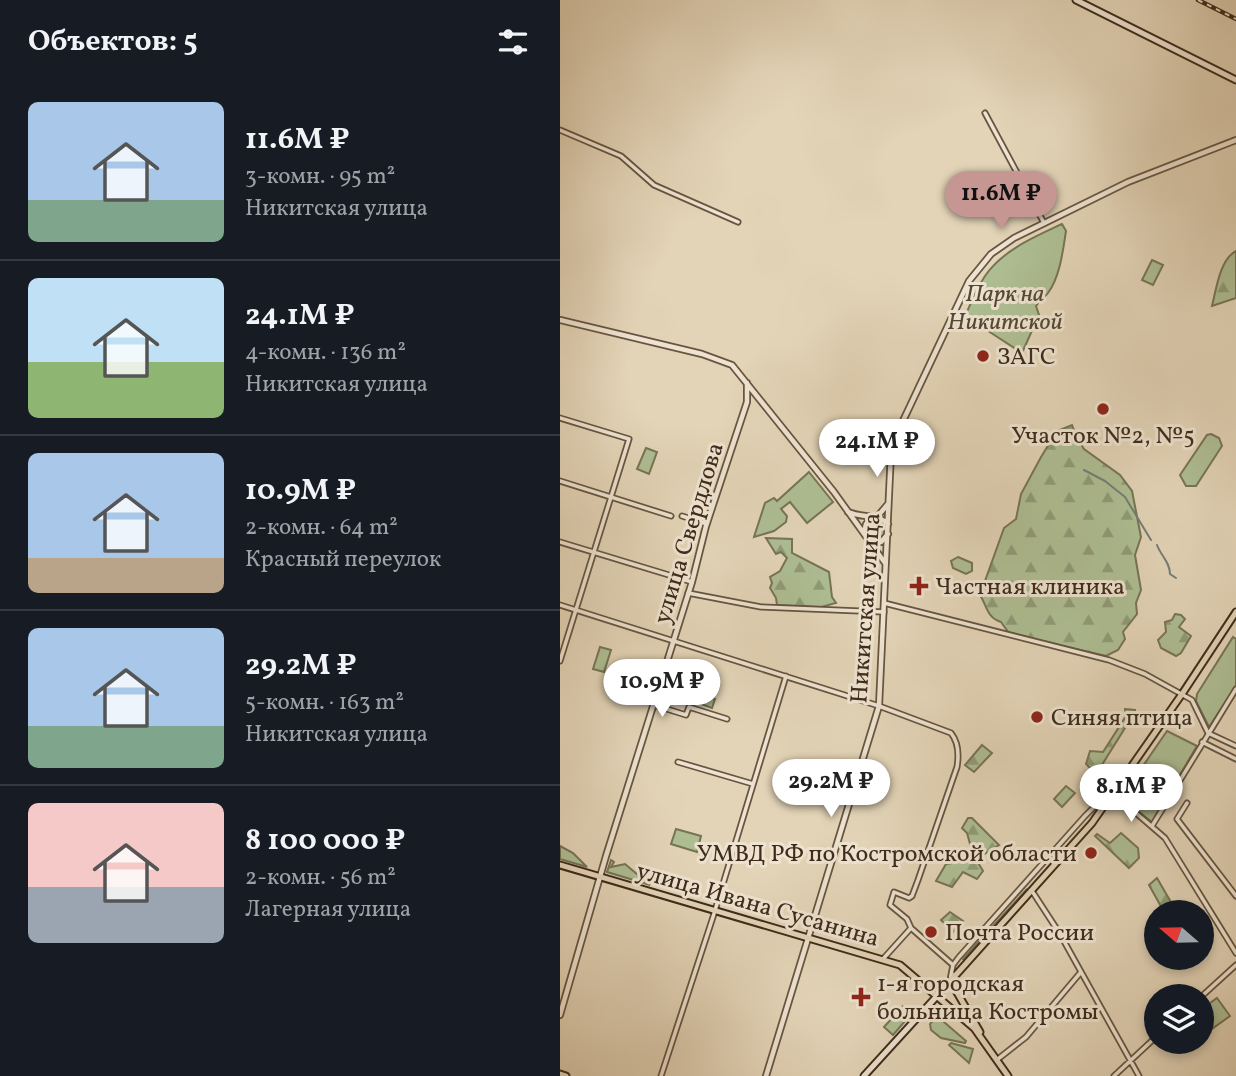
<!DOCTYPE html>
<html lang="ru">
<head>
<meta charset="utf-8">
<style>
  body { margin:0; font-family:Vollkorn,serif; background:#242831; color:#f1f3f6; height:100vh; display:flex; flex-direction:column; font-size:26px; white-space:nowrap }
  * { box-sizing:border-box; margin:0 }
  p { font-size:23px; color:#9ea1a6 }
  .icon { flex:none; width:38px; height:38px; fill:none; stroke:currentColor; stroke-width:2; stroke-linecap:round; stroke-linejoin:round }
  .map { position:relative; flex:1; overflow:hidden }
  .side { display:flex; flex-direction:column; background:#171b24; width:560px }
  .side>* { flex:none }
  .needle { width:46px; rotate:290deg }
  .fabs { position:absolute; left:584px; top:900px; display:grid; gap:14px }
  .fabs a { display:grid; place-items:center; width:70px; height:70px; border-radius:50%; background:#171b24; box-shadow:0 4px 10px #0003; font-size:35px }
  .price { position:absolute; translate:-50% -60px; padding:0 16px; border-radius:24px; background:#fff; color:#222; font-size:23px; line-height:46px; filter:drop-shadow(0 2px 4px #0008) }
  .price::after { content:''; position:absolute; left:50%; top:42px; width:21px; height:16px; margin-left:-10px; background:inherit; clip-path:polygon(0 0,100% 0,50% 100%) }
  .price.current { background:#c59692; color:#111 }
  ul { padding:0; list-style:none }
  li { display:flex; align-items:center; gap:21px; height:175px; padding:0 28px }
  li+li { border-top:2px solid #363941 }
  li span { display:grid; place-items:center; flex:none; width:196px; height:140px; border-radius:10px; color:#555 }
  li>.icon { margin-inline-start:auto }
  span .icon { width:84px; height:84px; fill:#fffc; stroke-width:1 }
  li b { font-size:30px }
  h2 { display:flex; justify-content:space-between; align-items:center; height:84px; padding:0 28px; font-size:30px }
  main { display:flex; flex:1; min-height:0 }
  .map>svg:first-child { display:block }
</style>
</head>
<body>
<main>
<section class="side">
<h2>Объектов: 5<svg class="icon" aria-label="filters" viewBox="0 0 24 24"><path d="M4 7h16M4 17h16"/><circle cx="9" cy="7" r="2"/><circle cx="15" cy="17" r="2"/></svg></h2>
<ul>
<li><span style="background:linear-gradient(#a9c7e8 70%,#7fa58c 0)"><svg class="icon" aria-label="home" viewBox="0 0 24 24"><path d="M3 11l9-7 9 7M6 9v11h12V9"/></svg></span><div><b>11.6M ₽</b><p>3-комн. · 95 m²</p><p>Никитская улица</p></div></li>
<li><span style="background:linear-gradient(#bfe0f5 60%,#8fb573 0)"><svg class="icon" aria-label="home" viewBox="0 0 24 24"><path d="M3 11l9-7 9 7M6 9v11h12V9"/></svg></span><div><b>24.1M ₽</b><p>4-комн. · 136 m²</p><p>Никитская улица</p></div></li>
<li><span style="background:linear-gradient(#a9c7e8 75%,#b9a48a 0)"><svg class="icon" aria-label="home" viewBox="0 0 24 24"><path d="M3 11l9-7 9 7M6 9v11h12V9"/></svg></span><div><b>10.9M ₽</b><p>2-комн. · 64 m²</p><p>Красный переулок</p></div></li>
<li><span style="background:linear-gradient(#a9c7e8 70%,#7fa58c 0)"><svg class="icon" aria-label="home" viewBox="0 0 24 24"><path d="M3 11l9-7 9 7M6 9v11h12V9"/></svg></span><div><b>29.2M ₽</b><p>5-комн. · 163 m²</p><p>Никитская улица</p></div></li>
<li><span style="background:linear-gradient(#f6c9c9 60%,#9aa5b1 0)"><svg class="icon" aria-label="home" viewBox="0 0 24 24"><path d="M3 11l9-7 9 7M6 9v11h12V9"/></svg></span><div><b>8 100 000 ₽</b><p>2-комн. · 56 m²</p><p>Лагерная улица</p></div></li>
</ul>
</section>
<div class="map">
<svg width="676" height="1076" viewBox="0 0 676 1076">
  <defs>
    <pattern id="forest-firs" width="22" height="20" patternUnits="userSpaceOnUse" patternTransform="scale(1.75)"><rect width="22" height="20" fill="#aebe93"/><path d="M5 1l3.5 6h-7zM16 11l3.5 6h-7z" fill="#8f9b77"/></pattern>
  </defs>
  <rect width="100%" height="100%" fill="#e3d4b7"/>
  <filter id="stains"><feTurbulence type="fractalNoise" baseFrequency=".00286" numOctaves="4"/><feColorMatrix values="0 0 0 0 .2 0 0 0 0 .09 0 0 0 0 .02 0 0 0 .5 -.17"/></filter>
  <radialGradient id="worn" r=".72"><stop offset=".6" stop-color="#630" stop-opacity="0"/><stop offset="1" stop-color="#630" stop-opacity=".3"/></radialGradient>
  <!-- green -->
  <path fill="#aebe93" stroke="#767456" stroke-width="2" d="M502,224L506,231C503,250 500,277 488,293C484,298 480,300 476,306L479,315L462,353L405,316C411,303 417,288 425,276C443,250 474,237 502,224Z
    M592,260L603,265L593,285L582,280Z
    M651,434L659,438L662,446L636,486H626L620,475L647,435Z
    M86,448L97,452L89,474L77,469Z
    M249,472L273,502L247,523L230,502L221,509L227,516L226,522L214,531L194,537L205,503L214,498L217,501Z
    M308 530a9 9 0 1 1 18 0a9 9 0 1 1-18 0Z
    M398,557L412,563V571L406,574L393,568L391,561Z
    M673,637L676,639V686L649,727L636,701L637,694Z
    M40,647L51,650L44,672L33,669Z
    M143,679L150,681L148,687L154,689L151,698L155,699L152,708L135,702Z
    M607,731L637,746L592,822L561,798Z
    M116,829L141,836L137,852L111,844Z
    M0,846L13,853L27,867L0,859Z
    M51,860L54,862L51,867L65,864L90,885L47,872Z
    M467,889L466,893L406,961L403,959Z
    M657,998L670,1016L642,1036V1009Z
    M377,1016L406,1041L405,1043L381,1038L371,1030L370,1024Z
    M391,1043L413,1049L409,1063L389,1045Z"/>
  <!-- forest -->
  <path fill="url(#forest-firs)" stroke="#767456" stroke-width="2" d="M676,251V298L652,306C656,290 660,259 676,251Z
    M512,425L517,438L524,449L560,475L572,491L581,537L575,555L581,590L576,603L577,614L563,632L565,639L558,650L546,656L449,633L441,622C427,618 427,606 420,595L444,528L456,519L461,494L481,457L497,431Z
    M206,538L232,539V553L269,572L272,597L276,603L261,607L217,605L216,598L210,588L212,583L210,577L220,571L227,558L221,552L216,554Z
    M615,614L621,615L625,619L619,627L631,636L621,653L616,656L601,648L598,640L606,632L605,622L612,620Z
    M565,709L575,710V712L540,768L532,770L526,764L530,751L543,752L566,716Z
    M422,745L432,753L414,772L405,765Z
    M506,786L515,793L502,807L494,799Z
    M408,818H412L439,845L418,858L417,861L423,871L417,879L403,872L392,887L376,881L386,864L404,861L412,851L407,833L402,828Z
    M561,833L578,848L579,858L569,868L535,836L537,834L550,843Z
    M597,878L612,904L603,910L589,885Z
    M390,912L403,921L393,932L381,920Z
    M343,1006L352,1013L333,1035L324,1027Z"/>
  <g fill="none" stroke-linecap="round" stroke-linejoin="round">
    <!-- stream -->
    <path stroke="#747e78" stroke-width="2" d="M524,470L545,481L565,497L591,540
      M597,545C601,556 610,562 610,574L616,578"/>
    <defs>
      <path id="minor" d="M425,113L484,223
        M0,130L61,156L94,185L178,222
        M0,418L69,439L0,661
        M0,481L111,516
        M122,516L147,524
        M0,542L132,582
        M128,593L201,607L324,612
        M324,603L549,660L585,674L632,700L648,733L676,746
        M0,605L319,706L391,733C399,743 399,755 397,767L358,880L352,896L349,898L334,892L330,905L347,919L351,928L393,965
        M94,705L126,715L129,707L167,719
        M642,742L676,759
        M118,762L193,784
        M627,803L617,819L676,896
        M592,826L676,689
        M472,891L500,934L579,1076
        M323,959L351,928
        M390,980L393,965L399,957L525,816L539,802L554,794L605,838L676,953
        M642,996L676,965
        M438,1059L466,1037L521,972
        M101,1076L153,917L226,676
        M554,1076L597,1036"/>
      <path id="tertiary" d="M0,320L142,354L172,365L274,492L325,563
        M288,512C302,518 318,514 328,524
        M317,517L328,504
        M304,533L306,524L313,517
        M309,540L321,542L328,534
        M0,1015L46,856L132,582L146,526L187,402V383
        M206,1076L319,706L331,452L333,442L409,281L431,254L454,238L568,182L676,140"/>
      <path id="secondary" d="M516,0L676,80
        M0,1074L6,1076
        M304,1076L377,996"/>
      <path id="primary" d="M0,865L340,965L414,1028L448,1076
        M395,975V989L420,1032
        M377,996L532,823L622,694L676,612"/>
    </defs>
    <!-- minor casing -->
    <use href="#minor" stroke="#675541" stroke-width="7"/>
    <!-- tertiary casing -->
    <use href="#tertiary" stroke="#675541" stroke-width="8"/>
    <!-- secondary casing -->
    <use href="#secondary" stroke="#3e2b1a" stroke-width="9"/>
    <!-- primary casing -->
    <use href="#primary" stroke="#3e2b1a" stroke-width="9"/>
    <!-- minor -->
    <use href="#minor" stroke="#ede3d0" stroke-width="3.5"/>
    <!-- tertiary -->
    <use href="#tertiary" stroke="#ede3d0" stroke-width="4.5"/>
    <!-- secondary -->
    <use href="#secondary" stroke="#ede3d0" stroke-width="5"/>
    <!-- primary -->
    <use href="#primary" stroke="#e3d4b7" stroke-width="5"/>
    <defs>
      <path id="rail" d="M638,0L676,19"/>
    </defs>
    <!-- rail casing -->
    <use href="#rail" stroke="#3e2b1a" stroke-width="4.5"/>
    <!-- rail -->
    <use href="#rail" stroke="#ede3d0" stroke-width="2" stroke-dasharray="5" stroke-linecap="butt"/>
  </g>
  <!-- markers -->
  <g fill="#8f2418" stroke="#ede3d0" stroke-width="2.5">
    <circle cx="423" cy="356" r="7"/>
    <circle cx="543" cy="409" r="7"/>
    <path d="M355.5 575.5h7v7h7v7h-7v7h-7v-7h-7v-7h7z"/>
    <circle cx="477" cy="717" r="7"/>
    <circle cx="531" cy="853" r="7"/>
    <circle cx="371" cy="932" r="7"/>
    <path d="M297.5 986.5h7v7h7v7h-7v7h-7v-7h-7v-7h7z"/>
  </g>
  <g text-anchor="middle" stroke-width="6" stroke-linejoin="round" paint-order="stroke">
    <!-- park labels -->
    <g font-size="24" font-style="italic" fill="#544832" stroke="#ede3d0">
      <text x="445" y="301">Парк на<tspan x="445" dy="28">Никитской</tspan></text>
    </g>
    <!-- poi labels -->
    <g font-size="24" fill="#3e2b1a" stroke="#ede3d0" text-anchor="start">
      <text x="437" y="364">ЗАГС</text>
      <text x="543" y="443" text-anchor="middle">Участок №2, №5</text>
      <text x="375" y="594">Частная клиника</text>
      <text x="491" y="725">Синяя птица</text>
      <text x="517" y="861" text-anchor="end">УМВД РФ по Костромской области</text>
      <text x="385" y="940">Почта России</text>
      <text x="317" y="991">1-я городская<tspan x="317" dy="28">больница Костромы</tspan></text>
    </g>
    <!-- street labels -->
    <g font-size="24" fill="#3e2b1a" stroke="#ede3d0">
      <text transform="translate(128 533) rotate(-73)" y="8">улица Свердлова</text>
      <text transform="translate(305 608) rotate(-86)" y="8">Никитская улица</text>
      <text transform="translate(198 904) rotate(16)" y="8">улица Ивана Сусанина</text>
    </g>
  </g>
  <rect width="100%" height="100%" filter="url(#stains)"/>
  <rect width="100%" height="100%" fill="url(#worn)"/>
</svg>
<div class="fabs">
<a><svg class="needle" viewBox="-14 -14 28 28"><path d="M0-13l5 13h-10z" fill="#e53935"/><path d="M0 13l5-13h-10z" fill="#9ea1a6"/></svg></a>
<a><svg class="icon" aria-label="layers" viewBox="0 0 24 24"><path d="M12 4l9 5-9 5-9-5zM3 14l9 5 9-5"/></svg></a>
</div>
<b class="price current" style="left:441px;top:231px">11.6M ₽</b>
<b class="price" style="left:317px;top:479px">24.1M ₽</b>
<b class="price" style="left:102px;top:719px">10.9M ₽</b>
<b class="price" style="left:271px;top:819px">29.2M ₽</b>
<b class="price" style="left:571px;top:824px">8.1M ₽</b>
</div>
</main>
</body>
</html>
